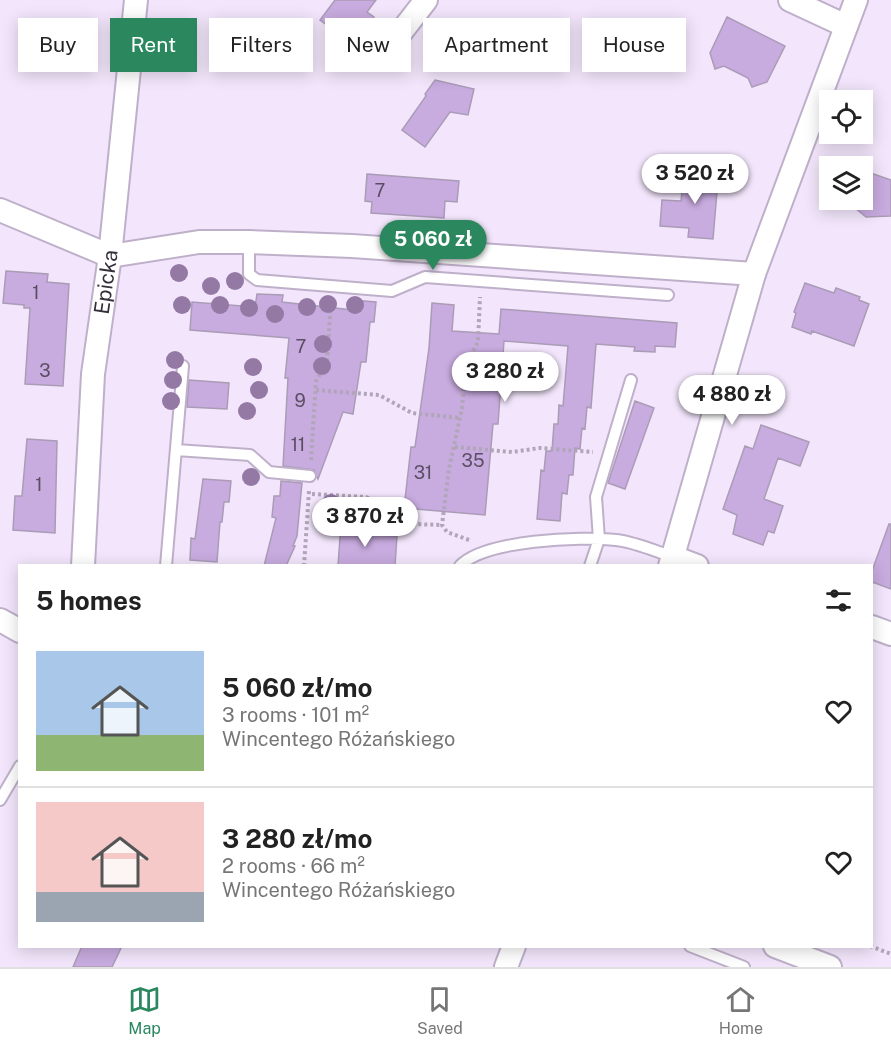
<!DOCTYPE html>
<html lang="en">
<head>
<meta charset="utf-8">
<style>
  body { margin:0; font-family:"Public Sans",sans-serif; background:#f6f6f6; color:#222; height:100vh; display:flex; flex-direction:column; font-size:22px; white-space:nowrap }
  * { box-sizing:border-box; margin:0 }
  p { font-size:20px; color:#767676 }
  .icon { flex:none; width:33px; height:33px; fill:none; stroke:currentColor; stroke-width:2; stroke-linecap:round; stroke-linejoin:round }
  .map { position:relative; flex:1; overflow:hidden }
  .panel { position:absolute; left:18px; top:564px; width:855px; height:384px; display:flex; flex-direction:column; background:#fff; border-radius:0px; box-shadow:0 3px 15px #0003 }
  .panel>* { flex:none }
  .guide { position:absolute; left:18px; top:18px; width:855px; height:54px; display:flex; gap:12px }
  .tools { position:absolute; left:819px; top:90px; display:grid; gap:12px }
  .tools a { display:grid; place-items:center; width:54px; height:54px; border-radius:0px; background:#fff; box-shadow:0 3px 15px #0003; font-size:30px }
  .price { position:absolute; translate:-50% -51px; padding:0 14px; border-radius:21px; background:#fff; color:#222; font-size:20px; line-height:39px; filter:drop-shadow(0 2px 3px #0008) }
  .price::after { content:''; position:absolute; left:50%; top:36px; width:18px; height:14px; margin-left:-9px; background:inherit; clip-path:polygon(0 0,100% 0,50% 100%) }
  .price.active { background:#2a875e; color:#fff }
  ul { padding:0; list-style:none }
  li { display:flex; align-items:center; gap:18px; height:150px; padding:0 18px }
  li+li { border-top:2px solid #e0e0e0 }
  li span { display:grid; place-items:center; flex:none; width:168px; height:120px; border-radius:0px; color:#555 }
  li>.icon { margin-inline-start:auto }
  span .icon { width:72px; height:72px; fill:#fffc; stroke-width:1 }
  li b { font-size:26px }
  h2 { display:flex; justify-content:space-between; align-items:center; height:72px; padding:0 18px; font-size:26px }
  .chip { padding:0 21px; border-radius:0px; background:#fff; box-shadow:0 3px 15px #0003; font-size:21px; line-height:54px }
  .chip.active { background:#2a875e; color:#fff }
  .tabs { display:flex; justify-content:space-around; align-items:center; height:84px; border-top:2px solid #e0e0e0; background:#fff; font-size:16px; color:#767676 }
  .tabs a { display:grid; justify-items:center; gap:3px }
  .tabs .active { color:#2a875e }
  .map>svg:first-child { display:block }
</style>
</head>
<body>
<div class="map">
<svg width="891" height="967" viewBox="0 0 891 967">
  <rect width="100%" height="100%" fill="#f3e6fc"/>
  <!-- building -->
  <path fill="#c8abdf" stroke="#aa9cb6" stroke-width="1.5" d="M335,0H376L367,12L374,17L354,45L342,36L334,37L332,29L320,20Z
    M727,17L785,46L767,82L752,87L748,78L724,66L715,69L710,53Z
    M435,80L474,89L468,115L450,112L425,147L402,130L426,96L425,94Z
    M694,166L719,168L713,239L688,237L689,228L660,226L662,200L681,201L683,180L693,181Z
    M862,170L891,180V216L866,217L848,202L849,200H862Z
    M367,174L459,181L457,202L445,201L444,218L371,213L372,202L365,201Z
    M6,271L48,274L47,282L69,284L63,386L25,384L30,308H24V305L3,303Z
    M805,283L834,293L836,288L860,297L859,300L869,304L854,346L812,331L811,334L792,327L796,313L794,312Z
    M257,294L283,295L282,302L353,310V300L376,302L374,322H370L366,362H361L353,414L343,412L318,479L314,470L283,466L288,378H285L289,338L190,330L192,302L255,307Z
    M432,303L454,305L452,331L499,334L501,309L677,323L675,347L655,346V352L634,351L635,347L596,344L591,408L587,407L585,429L582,428L580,449L575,448L573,475H569L567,494L562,493L560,521L537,519L541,470L544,471L546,451H552L554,424H558L559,405L563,406L568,346L504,341L498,424H493L485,515L404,508L411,447H415L429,348Z
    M189,380L229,383L227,409L187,407Z
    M635,401L654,408L625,489L608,483Z
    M761,425L809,442L800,466L778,458L764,499L783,506L774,533L768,531L763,545L733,534L737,515L723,509L745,446L753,449Z
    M27,439L57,441L55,533L13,530L15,496H22Z
    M203,479L231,481L229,502H224L222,522H220L217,562L190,560L191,538L195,539Z
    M281,481L302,483L297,536L293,546H295L286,566H264L276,518L272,517L274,496H280Z
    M341,523L362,524V534L397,536L395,566H338Z
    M889,524H891V589L872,582V571Z
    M82,946H122L112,967H73Z"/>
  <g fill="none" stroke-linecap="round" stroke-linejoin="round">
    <defs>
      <path id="service" d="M249,242V274L257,280L392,291L425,277L668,295
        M176,450L250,455L269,472L310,476
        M166,566L183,366
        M460,566C484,540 581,536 616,540C635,542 655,551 673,557
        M590,566L599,539L596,497L631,380
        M0,800L20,766
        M690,946L744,967"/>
      <g id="minor">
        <path d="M790,0L846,26"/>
        <path d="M388,49L426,0"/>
        <path d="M0,210L110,256L199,242H249L352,246L754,274"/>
        <path d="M673,557L697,566"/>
        <path id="s1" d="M83,566L93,374L110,256L136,0"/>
        <path d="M670,566L754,274L856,0"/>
        <path d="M0,620L20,631"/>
        <path d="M872,627L891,634"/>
        <path d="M775,946L830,967"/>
        <path d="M506,967L514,946"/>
      </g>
    </defs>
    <!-- service casing -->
    <use href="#service" stroke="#bfb0ca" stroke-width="14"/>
    <!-- minor casing -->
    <use href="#minor" stroke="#bfb0ca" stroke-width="26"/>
    <!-- path -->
    <path stroke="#b1a6b9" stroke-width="4" stroke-dasharray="3 3" stroke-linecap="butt" d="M316,390L379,395L412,413L460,418
      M455,447L512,452L540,448L593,452
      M311,460L316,381L327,362L331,302
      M312,494L366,497L383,504L412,524L442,525
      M469,540L447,532L442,525L449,469L462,408L466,364L478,342L480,297
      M304,566L309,491
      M870,946L891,954"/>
    <!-- service -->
    <use href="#service" stroke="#fff" stroke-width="10"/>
    <!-- minor -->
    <use href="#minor" stroke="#fff" stroke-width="22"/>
  </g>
  <!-- trees -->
  <g fill="#9479a5">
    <circle cx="179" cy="273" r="9"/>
    <circle cx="235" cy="281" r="9"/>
    <circle cx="211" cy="286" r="9"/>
    <circle cx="328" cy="304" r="9"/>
    <circle cx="182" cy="305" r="9"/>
    <circle cx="220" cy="305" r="9"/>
    <circle cx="355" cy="305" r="9"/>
    <circle cx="307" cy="307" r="9"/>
    <circle cx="249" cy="308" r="9"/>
    <circle cx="275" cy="314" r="9"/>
    <circle cx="323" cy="344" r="9"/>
    <circle cx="175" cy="360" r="9"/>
    <circle cx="322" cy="366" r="9"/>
    <circle cx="253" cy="367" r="9"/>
    <circle cx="173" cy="380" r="9"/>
    <circle cx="259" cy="390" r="9"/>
    <circle cx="171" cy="401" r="9"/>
    <circle cx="247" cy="411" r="9"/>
    <circle cx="251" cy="477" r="9"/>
    <circle cx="331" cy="503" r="9"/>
  </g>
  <g text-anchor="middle" stroke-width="4.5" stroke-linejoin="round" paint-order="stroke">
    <!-- number labels -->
    <g font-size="18" fill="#5a4e63">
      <text x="380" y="197">7</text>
      <text x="36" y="299">1</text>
      <text x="301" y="353">7</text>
      <text x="45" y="377">3</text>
      <text x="300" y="407">9</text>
      <text x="298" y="451">11</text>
      <text x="473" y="467">35</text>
      <text x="423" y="479">31</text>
      <text x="39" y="491">1</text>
    </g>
    <!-- street labels -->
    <g font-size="21" fill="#352f3a" stroke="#fff">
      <text dy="7" stroke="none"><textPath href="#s1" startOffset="285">Epicka</textPath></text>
    </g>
  </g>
</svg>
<div class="tools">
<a><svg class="icon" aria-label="locate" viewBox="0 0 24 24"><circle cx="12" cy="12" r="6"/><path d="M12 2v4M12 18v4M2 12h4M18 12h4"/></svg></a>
<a><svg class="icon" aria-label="layers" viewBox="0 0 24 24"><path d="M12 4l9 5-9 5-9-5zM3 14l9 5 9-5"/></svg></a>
</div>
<b class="price" style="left:695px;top:205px">3 520 zł</b>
<b class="price active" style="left:433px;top:271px">5 060 zł</b>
<b class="price" style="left:505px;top:403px">3 280 zł</b>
<b class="price" style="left:732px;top:426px">4 880 zł</b>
<b class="price" style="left:365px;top:548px">3 870 zł</b>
<div class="guide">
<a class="chip">Buy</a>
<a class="chip active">Rent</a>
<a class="chip">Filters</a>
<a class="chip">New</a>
<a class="chip">Apartment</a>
<a class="chip">House</a>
</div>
<section class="panel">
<h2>5 homes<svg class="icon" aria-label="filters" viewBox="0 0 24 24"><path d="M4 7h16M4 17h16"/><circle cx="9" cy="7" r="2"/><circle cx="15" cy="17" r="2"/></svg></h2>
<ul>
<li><span style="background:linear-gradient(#a9c7e8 70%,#8fb573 0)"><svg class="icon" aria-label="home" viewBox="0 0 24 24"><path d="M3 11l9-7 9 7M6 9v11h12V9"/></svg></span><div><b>5 060 zł/mo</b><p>3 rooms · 101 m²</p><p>Wincentego Różańskiego</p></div><svg class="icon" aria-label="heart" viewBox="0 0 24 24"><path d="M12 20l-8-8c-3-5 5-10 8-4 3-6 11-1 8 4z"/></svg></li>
<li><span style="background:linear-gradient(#f6c9c9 75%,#9aa5b1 0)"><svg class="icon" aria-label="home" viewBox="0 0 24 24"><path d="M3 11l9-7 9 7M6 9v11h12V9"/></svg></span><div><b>3 280 zł/mo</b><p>2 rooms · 66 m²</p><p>Wincentego Różańskiego</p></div><svg class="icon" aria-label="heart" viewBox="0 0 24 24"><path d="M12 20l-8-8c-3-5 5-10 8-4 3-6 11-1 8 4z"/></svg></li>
</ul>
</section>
</div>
<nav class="tabs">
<a class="active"><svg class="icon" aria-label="map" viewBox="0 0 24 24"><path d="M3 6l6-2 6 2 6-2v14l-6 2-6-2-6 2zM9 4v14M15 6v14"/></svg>Map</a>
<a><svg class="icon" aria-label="saved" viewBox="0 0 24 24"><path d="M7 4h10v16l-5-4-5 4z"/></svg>Saved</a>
<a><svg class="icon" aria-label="home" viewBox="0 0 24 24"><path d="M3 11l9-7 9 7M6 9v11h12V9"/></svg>Home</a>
</nav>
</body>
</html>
